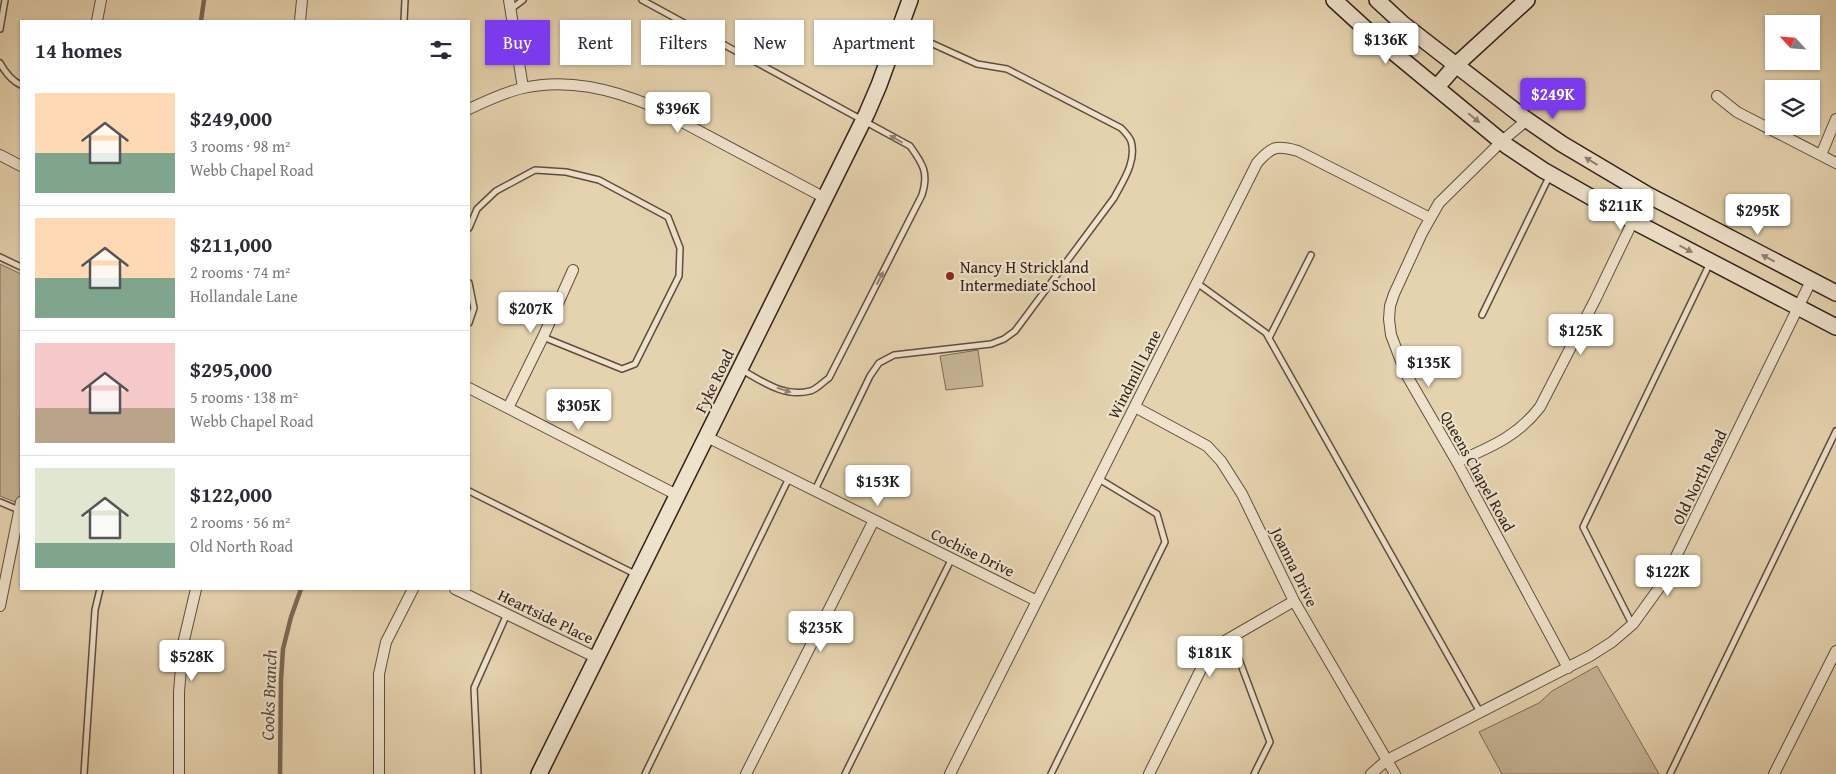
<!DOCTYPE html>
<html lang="en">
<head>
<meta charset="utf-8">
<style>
  body { margin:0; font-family:"Gentium Book Plus",serif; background:#f7f7f7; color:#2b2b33; height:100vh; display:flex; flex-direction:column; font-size:19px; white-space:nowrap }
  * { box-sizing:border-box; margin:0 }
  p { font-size:16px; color:#7c7c81 }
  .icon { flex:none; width:28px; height:28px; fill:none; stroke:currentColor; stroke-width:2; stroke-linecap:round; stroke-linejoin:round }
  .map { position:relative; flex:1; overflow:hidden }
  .drawer { position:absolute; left:20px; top:20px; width:450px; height:570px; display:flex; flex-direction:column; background:#fff; border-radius:0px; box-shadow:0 1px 4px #0004 }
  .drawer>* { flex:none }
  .banner { position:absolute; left:485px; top:20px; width:475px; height:45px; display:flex; gap:10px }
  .needle { width:32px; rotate:296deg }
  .tools { position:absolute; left:1765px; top:15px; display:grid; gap:10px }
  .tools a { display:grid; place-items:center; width:55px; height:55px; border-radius:0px; background:#fff; box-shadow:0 1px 4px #0004; font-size:25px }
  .price { position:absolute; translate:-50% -42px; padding:0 11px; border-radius:5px; background:#fff; color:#222; font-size:16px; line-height:32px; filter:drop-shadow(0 1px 2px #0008) }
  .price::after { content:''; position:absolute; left:50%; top:30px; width:15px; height:11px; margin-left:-8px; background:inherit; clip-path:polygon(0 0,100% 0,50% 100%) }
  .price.active { background:#7c3aed; color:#fff }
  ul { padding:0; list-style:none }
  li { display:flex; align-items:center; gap:15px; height:125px; padding:0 15px }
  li+li { border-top:1px solid #e1e1e2 }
  li span { display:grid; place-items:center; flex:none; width:140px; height:100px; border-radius:0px; color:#555 }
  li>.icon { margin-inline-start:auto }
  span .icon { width:60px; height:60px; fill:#fffc; stroke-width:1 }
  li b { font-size:21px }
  h2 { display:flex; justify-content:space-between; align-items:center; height:60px; padding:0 15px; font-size:21px }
  .pill { padding:0 18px; border-radius:0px; background:#fff; box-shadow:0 1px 4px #0004; font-size:18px; line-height:45px }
  .pill.active { background:#7c3aed; color:#fff }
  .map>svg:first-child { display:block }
</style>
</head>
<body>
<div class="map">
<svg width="1836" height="774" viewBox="0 0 1836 774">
  <rect width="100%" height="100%" fill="#e5d3af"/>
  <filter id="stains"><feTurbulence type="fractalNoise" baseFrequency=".004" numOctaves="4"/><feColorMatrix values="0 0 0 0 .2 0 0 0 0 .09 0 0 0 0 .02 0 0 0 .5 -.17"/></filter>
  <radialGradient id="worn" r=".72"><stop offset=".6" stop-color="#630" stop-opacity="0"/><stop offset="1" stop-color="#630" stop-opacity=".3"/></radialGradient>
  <!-- green -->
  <path fill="#c6b596" stroke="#7c6c58" d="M0,264L21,274L20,504L0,496Z
    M978,350L983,386L946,390L940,356Z
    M1597,666L1659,774H1502L1479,732L1539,703L1552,691Z"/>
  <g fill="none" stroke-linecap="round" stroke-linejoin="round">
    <!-- stream -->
    <path stroke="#786856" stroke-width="4.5" d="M201,21L204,0
      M280,774L281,680L283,649L291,617L301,589"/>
    <defs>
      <path id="lane" d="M642,0L910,146C923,164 929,173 922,195L829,378C823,382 816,390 810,391C784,398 762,381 740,369
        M511,9L523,0
        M404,21L405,0
        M0,29L5,0
        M0,63C5,72 12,81 21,85
        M469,228L477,209L496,191L535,170L566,172L599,180L668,217L680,248L679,276L635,364L622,369L543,337
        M0,257L21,267
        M469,283L474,308L469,323
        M1197,283L1266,333L1480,712
        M1482,315L1549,177
        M1269,338L1311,255
        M815,490L870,376L879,363L894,355L991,344L1004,339L1015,331L1114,198C1123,181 1137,161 1131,141C1129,136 1124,131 1121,128L1007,69L977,64L902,30
        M469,491L635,574
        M0,502L19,510
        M1632,624L1583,527L1710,263
        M1231,638L1270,742L1254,774
        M84,774L95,610L100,589
        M478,774L474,688L507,614
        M645,774L789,478
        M845,774L952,558
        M1051,774L1165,542L1157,514L1099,479
        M1670,774L1836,431"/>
      <path id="street" d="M509,0L523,88
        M97,21L101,0
        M300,21L302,0
        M1717,96L1737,112L1836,163
        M469,109C486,101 505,92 523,88C568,78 611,89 652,106L825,198
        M1527,120L1502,141L1439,203L1422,233L1394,294L1390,306L1389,319L1391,335L1406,374L1457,462L1568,668
        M0,155L21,166
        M1821,155L1836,119
        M469,388L677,495
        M1135,407L1207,446L1221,461L1242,494L1294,601L1395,774
        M508,408L543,337L573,270
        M707,437L1037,601
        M1457,462C1490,447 1517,437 1540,407L1595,300L1633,221L1648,195
        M455,589L597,658
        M0,606L21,502
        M179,774V692L183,644L196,589
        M379,774V674L386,642L413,589
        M746,774L874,520
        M950,774L1257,163C1272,146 1276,145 1298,151L1430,218
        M1149,774L1207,657L1223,642L1294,601
        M1371,774L1387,760L1590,656L1612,642L1633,624L1664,581L1811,281
        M1774,774L1836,651"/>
      <path id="secondary" d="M1334,0L1369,32L1507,146L1543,170L1633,221L1836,327
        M1377,0L1403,24L1527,120L1562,144L1648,195L1836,293
        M1437,87L1456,65L1527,0
        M539,774L867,113L879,85L910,0"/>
    </defs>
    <!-- lane casing -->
    <use href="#lane" stroke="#5e4e40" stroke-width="8"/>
    <!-- street casing -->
    <use href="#street" stroke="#5e4e40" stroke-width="12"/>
    <!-- secondary casing -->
    <use href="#secondary" stroke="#31221b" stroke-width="18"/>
    <!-- lane -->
    <use href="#lane" stroke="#eee2cb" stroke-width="5"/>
    <!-- street -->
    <use href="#street" stroke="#eee2cb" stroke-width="10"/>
    <!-- secondary -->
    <use href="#secondary" stroke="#eee2cb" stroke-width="15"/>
  </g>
  <!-- one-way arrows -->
  <defs><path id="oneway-solid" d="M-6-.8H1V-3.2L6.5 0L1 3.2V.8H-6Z" transform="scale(1.25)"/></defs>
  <g fill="#908273">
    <use href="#oneway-solid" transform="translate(1474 118) rotate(40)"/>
    <use href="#oneway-solid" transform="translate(896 139) rotate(-151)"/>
    <use href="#oneway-solid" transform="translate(1591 161) rotate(-149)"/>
    <use href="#oneway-solid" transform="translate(1686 249) rotate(28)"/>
    <use href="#oneway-solid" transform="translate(1768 258) rotate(-152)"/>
    <use href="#oneway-solid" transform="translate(880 278) rotate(-63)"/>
    <use href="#oneway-solid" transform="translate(784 390) rotate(17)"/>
  </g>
  <!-- markers -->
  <circle fill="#8f2418" stroke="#eee2cb" stroke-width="2" cx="950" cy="276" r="5"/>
  <g text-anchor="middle" stroke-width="4.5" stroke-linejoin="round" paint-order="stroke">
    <!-- poi labels -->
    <g font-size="16" fill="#31221b" stroke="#eee2cb" text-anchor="start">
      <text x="960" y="273">Nancy H Strickland<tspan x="960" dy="18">Intermediate School</tspan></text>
    </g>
    <!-- street labels -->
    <g font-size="16" fill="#31221b" stroke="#eee2cb">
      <text transform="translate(1134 374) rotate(-63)" y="6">Windmill Lane</text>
      <text transform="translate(714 381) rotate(-64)" y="6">Fyke Road</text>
      <text transform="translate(1478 471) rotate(61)" y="6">Queens Chapel Road</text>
      <text transform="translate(1699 477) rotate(-64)" y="6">Old North Road</text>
      <text transform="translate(973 552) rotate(26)" y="6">Cochise Drive</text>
      <text transform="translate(1295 567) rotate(64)" y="6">Joanna Drive</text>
      <text transform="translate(546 616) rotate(26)" y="6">Heartside Place</text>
    </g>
    <!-- water labels -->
    <g font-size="18" font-style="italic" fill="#5b4b3d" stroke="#eee2cb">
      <text transform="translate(269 695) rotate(-88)" y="6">Cooks Branch</text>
    </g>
  </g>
  <rect width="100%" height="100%" filter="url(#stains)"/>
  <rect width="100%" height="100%" fill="url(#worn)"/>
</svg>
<div class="tools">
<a><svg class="needle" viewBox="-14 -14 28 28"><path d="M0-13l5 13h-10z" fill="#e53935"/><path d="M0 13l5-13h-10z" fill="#7c7c81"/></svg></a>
<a><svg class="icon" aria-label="layers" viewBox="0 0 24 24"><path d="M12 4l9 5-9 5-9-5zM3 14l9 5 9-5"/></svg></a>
</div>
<b class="price" style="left:1386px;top:65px">$136K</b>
<b class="price active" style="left:1553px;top:120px">$249K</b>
<b class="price" style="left:678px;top:134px">$396K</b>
<b class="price" style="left:1621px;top:231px">$211K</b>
<b class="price" style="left:1758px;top:236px">$295K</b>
<b class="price" style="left:531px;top:334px">$207K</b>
<b class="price" style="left:1581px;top:356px">$125K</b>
<b class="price" style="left:1429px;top:388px">$135K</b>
<b class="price" style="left:579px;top:431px">$305K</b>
<b class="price" style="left:878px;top:507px">$153K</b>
<b class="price" style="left:1668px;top:597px">$122K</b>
<b class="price" style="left:821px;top:653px">$235K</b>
<b class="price" style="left:1210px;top:678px">$181K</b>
<b class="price" style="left:192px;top:682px">$528K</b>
<div class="banner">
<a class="pill active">Buy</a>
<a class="pill">Rent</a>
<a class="pill">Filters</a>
<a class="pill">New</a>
<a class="pill">Apartment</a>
</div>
<section class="drawer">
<h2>14 homes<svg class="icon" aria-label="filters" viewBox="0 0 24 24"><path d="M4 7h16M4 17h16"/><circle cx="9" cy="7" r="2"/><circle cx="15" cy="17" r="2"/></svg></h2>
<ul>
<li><span style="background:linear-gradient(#ffd9b3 60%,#7fa58c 0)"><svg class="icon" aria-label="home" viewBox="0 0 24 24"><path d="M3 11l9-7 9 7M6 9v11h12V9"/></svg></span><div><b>$249,000</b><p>3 rooms · 98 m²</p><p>Webb Chapel Road</p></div></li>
<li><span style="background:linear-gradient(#ffd9b3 60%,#7fa58c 0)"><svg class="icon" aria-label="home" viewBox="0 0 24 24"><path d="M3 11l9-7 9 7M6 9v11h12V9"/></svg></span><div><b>$211,000</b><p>2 rooms · 74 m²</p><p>Hollandale Lane</p></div></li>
<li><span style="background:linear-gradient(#f6c9c9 65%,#b9a48a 0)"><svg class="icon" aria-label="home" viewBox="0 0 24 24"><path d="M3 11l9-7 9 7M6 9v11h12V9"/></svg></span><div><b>$295,000</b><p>5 rooms · 138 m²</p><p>Webb Chapel Road</p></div></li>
<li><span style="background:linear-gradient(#dfe7d0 75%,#7fa58c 0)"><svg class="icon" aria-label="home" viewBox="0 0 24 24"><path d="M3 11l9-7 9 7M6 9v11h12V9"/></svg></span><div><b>$122,000</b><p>2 rooms · 56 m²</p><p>Old North Road</p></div></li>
</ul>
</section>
</div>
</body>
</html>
